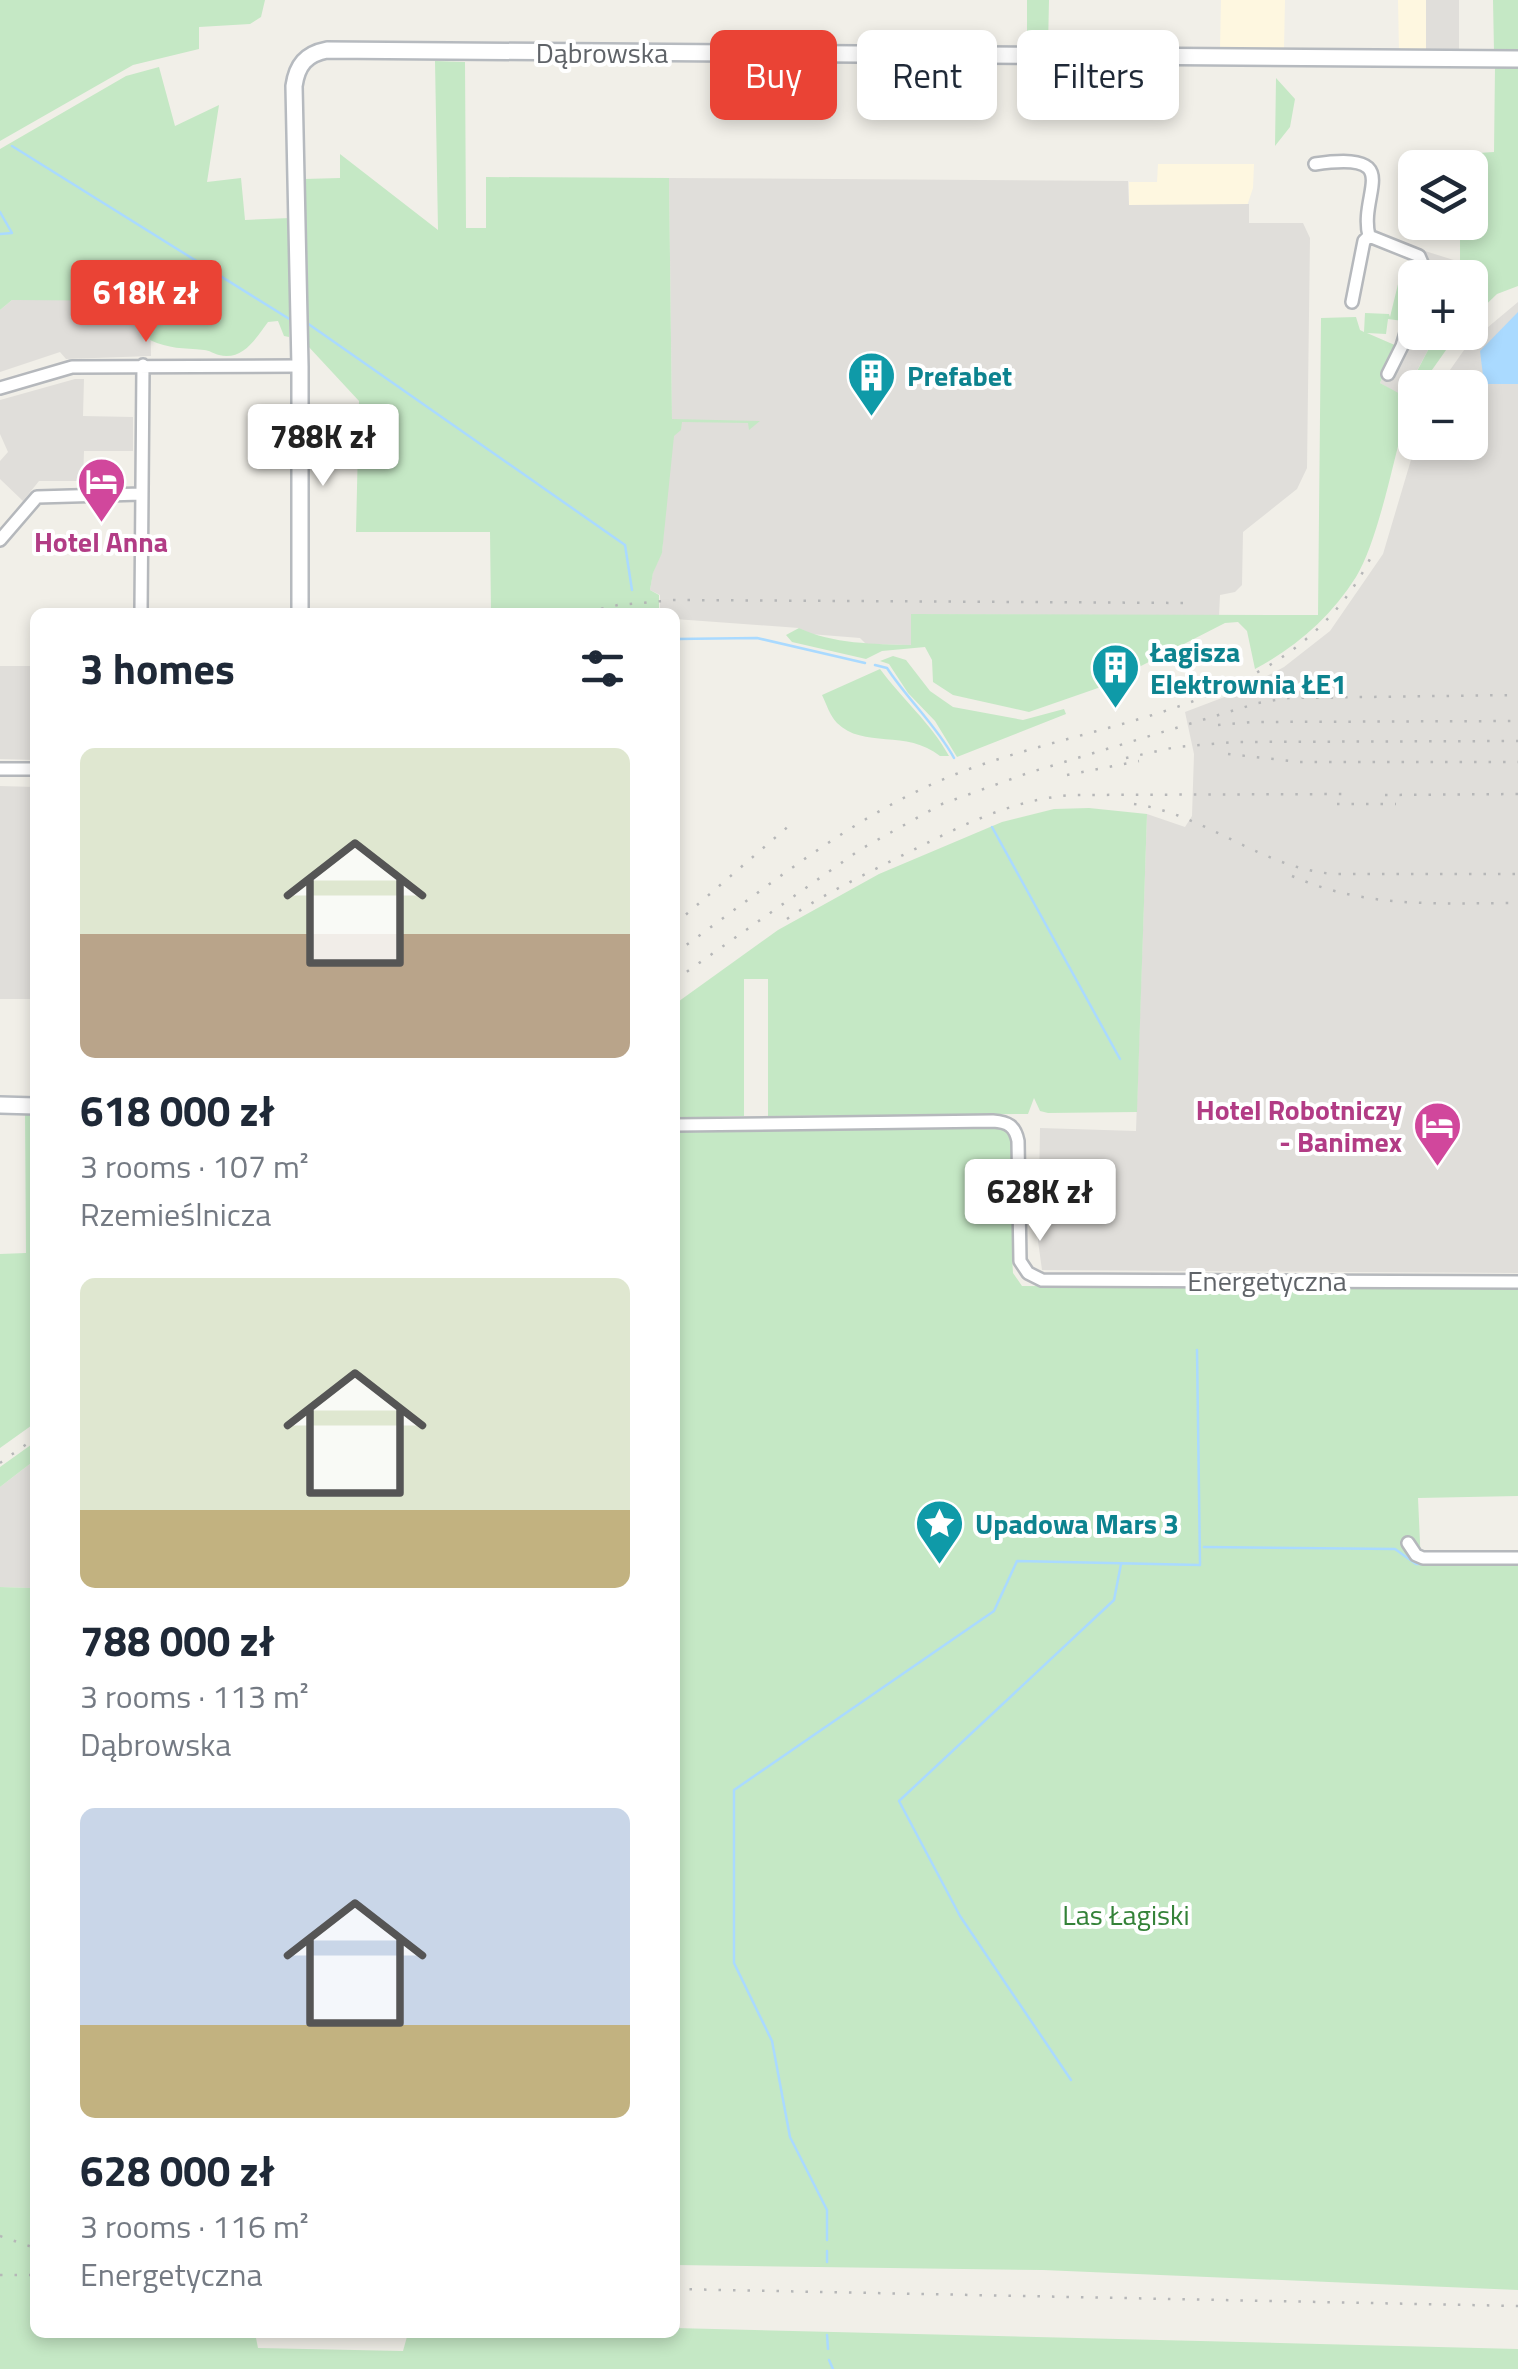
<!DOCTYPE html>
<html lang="en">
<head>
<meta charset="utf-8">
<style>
  body { margin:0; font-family:"Titillium Web",sans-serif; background:#f6f6f7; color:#1f2937; height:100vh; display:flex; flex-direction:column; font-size:38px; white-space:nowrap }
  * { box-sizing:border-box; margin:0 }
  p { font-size:32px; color:#747a83 }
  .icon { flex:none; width:55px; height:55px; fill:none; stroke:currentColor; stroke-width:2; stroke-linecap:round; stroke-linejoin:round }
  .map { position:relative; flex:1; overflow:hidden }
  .sheet { position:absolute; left:30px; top:608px; width:650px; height:1730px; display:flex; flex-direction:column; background:#fff; border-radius:15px; box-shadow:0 5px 15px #0003 }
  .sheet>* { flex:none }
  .top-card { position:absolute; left:710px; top:30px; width:658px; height:90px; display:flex; gap:20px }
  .tools { position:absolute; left:1398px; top:150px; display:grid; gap:20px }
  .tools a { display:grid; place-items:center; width:90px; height:90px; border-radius:15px; background:#fff; box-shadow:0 5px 15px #0003; font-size:50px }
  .price { position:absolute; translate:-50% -85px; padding:0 22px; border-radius:10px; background:#fff; color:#222; font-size:32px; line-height:65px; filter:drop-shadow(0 2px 5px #0008) }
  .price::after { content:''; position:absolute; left:50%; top:60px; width:30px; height:22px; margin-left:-15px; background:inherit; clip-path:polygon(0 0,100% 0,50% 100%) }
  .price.on { background:#ea4335; color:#fff }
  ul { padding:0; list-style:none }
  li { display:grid; align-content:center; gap:20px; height:530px; padding:0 50px }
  li span { display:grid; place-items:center; height:310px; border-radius:15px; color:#555 }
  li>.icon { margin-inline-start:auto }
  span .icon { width:180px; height:180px; fill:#fffc; stroke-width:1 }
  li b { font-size:42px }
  h2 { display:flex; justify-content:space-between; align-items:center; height:120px; padding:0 50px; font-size:42px }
  .chip { padding:0 35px; border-radius:15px; background:#fff; box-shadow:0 5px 15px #0003; font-size:35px; line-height:90px }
  .chip.on { background:#ea4335; color:#fff }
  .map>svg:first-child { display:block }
</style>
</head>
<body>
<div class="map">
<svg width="1518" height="2369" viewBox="0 0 1518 2369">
  <rect width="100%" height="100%" fill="#f1efe8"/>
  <!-- commercial -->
  <path fill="#fef7e0" d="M1221,0H1285L1284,49H1220Z
    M1398,0H1426V52H1399Z
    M1158,164H1254L1253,188L1247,206H1129V182H1157Z"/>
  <!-- industrial -->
  <path fill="#e0deda" d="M1426,0H1459V52H1426Z
    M669,178L1128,181L1129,205L1249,204V223H1303L1310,238L1307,468L1297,489L1243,532L1242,585L1235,592L1220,595L1219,616L912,614V645L866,644L860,638L810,634L799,628L675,619V612H660V595L650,590L653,572L662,552L672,420Z
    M1425,251L1460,262L1455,277L1416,278Z
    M1415,281V332L1437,333L1403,397L1380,383L1397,346Z
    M126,299L150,301L151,356L66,359L60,352L0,372V310L12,300Z
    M1518,302V1273L1042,1270L1038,1241L1040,1128L1136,1131L1147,814L1185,827L1192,816L1194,754L1185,712L1235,693L1284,667L1330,631L1383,554L1416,443L1470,442V388L1438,387L1469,343Z
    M75,379H84L83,416L133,417V451H84L83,481H39L23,501L0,479V461L8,452L0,434V400Z
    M0,666H35V760L0,759Z
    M0,786L35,787V999H0Z
    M35,1460V1598H33L31,1588L0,1587V1487Z"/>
  <!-- green -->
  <path fill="#c5e8c5" d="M0,0H265L261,17L250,24L199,27V49L133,65L0,141Z
    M1027,0H1049L1048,47L1027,46Z
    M1493,0H1518V52L1494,51Z
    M435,61L465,62L466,228H486V177L669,178L672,419L760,421L749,430L748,423L682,422L681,430L674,436L662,553L653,573L650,590L659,595V612H491L490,532H356L359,401L307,345L304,179L340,178V154L438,230Z
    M159,67L175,126L219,105L207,182L241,178L245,220L290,218L289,337L284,336L278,321L268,322C256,338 243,361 219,355C214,354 209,350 204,350C183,348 169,349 150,340L149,301L12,300L0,310V149L126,76Z
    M1495,67L1518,68V286L1497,294L1470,320V278L1455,277L1460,262V223L1470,222V168L1460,167L1461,154L1494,152Z
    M1276,78L1295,99L1290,127L1275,146Z
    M1399,280L1414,282L1403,321L1388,319L1386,334L1367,333L1397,346L1380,383L1404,396L1437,333H1458L1420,387L1415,388V398L1406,415C1394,458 1378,541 1356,577C1331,617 1296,647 1255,669L1247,631L1238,622L1225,623L1098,688L1029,712L953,695L933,682L932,660L925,647L882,651L866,659L792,642L786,635L799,628C832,644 875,644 911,645V614L1318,615L1321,318L1356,317L1360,330L1364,332L1365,313L1389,314L1390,317Z
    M893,656L906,660L930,691L953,707L1023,720L1064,709L1066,714L957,757L935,721L908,693L889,664L880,661Z
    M880,669C902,699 931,723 949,756H940C907,729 863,749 837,723C830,716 826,703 822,695Z
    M1089,808L1147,814L1137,1112L1048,1113L1040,1111L1034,1098L1028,1114L768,1116V979H744V1116L675,1118V1004L778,930L879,874L1002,822L1054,809Z
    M25,1113H35V1423L0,1448V1254L26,1253Z
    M998,1126L1011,1134L1013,1146L1012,1256L1013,1273L1022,1286L1518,1288V1496L1418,1498L1421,1565L1518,1564V2290L1043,2270L675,2265V1130Z
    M35,1442V1460L0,1487V1467Z
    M0,1587L31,1588L35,1598V2332L255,2333L258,2348L403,2351L408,2333L675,2332V2328L1518,2349V2369H0Z"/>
  <!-- water -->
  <path fill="#aadaff" d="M1518,312V384H1484L1480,351Z"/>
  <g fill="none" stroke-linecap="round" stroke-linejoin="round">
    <!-- stream -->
    <path stroke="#aadaff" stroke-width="2.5" d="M12,146L291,320
      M0,212L12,233L0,234
      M307,323L625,545L632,590
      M675,639L757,638L865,663
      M875,665L887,668C908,700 936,725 954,758
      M992,827L1120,1059
      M1204,1547L1395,1549L1416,1564H1518
      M1071,2080L960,1916L899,1801L1114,1600L1121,1564
      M827,2240V2210L790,2137L772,2041L734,1963V1790L994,1611L1017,1561L1200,1565L1197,1350
      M827,2251V2262
      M827,2335L828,2349
      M829,2360L833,2369"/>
    <defs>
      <path id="street" d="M1315,164C1407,151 1358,193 1369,236L1364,241L1352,302
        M1369,236L1419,256L1425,270L1423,278
        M1388,374L1402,346L1415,303
        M0,388L72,367L300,366
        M0,540L37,497L141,494
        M141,612L143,365
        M0,769H35
        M675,1125L993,1121C1008,1122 1015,1126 1018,1141L1020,1261L1028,1273L1042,1280L1518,1282
        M1408,1543L1416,1555L1423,1558H1518"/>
      <path id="secondary" d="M300,612V366L294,86C297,65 306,54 327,50L1518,59
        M0,1105L35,1106"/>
    </defs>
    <!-- street casing -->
    <use href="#street" stroke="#b5b8bc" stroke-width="16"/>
    <!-- secondary casing -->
    <use href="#secondary" stroke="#b6babf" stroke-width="20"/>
    <!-- street -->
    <use href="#street" stroke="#fff" stroke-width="11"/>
    <!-- secondary -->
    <use href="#secondary" stroke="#fff" stroke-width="15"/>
    <!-- rail -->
    <path stroke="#b6b7b8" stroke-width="2.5" stroke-dasharray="2.5 12" stroke-linecap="butt" d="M587,612L618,605L674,600L1189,603
      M1246,694L1290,678L1318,675
      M1218,725L1252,722L1518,721
      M1228,754L1300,762H1518
      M1126,758L1176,747L1234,742L1518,741
      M1067,775L1139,761
      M1385,795L1518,794
      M1134,804C1206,814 1262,869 1335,874H1518
      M1337,804H1396
      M1292,876C1367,909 1438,903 1518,903
      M787,919C822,895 860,877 897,858C954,830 1006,800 1072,795L1353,794
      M675,924L791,824
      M675,953C757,895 837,828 928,786C1078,716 1289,724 1372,555
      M675,980L861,849L942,804L1028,773L1258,703L1288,698L1518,695
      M0,1463L35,1438
      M0,2236L35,2248
      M0,2275H35
      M675,2289L1518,2306"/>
  </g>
  <!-- icons -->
  <defs>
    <symbol id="building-pin" viewBox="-11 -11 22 30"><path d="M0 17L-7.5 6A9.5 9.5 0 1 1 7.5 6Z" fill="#0f9aa8" stroke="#fff"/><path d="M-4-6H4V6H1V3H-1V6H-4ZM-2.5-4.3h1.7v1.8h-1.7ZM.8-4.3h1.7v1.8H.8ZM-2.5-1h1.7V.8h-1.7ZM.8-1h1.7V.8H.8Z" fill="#fff"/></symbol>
    <symbol id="hotel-pin" viewBox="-11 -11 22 30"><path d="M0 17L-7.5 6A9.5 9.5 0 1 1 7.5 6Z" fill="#d1479c" stroke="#fff"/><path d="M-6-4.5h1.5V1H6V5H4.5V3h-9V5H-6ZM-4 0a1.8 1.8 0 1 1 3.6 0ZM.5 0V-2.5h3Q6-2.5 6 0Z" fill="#fff"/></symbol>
    <symbol id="sight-pin" viewBox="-11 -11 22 30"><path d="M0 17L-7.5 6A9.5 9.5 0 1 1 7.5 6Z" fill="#0f9aa8" stroke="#fff"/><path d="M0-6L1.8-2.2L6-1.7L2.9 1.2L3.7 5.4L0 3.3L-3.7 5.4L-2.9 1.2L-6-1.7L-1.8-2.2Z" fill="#fff"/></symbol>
  </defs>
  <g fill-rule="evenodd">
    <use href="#building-pin" x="844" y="348" width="55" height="75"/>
    <use href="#hotel-pin" x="74" y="454" width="55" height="75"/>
    <use href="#building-pin" x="1088" y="640" width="55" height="75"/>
    <use href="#hotel-pin" x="1410" y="1098" width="55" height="75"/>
    <use href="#sight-pin" x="912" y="1496" width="55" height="75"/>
  </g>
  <g text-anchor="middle" stroke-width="8" stroke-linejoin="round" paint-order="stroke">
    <!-- street labels -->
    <g font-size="28" fill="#5f6368" stroke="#fff">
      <text x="602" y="63">Dąbrowska</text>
      <text x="1267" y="1291">Energetyczna</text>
    </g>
    <!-- culture labels -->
    <g font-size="28" font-weight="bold" fill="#0d838f" stroke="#fff" text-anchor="start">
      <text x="907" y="386">Prefabet</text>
      <text x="1150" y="662">Łagisza<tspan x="1150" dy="32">Elektrownia ŁE1</tspan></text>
      <text x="975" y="1534">Upadowa Mars 3</text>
    </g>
    <!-- hotel labels -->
    <g font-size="28" font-weight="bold" fill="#b23c85" stroke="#fff">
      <text x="101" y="552">Hotel Anna</text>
      <text x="1402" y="1120" text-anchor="end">Hotel Robotniczy<tspan x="1402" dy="32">- Banimex</tspan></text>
    </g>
    <!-- park labels -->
    <g font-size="28" fill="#348238" stroke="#fff">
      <text x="1126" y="1925">Las Łagiski</text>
    </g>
  </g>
</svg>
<div class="tools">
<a><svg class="icon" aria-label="layers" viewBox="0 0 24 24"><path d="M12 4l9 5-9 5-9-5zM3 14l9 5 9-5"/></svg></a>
<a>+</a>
<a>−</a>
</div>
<b class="price on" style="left:146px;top:345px">618K zł</b>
<b class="price" style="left:323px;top:489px">788K zł</b>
<b class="price" style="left:1040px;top:1244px">628K zł</b>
<div class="top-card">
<a class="chip on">Buy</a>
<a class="chip">Rent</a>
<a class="chip">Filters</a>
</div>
<section class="sheet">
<h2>3 homes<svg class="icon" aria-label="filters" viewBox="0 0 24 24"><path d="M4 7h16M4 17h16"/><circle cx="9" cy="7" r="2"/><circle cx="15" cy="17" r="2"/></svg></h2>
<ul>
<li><span style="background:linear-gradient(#dfe7d0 60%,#b9a48a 0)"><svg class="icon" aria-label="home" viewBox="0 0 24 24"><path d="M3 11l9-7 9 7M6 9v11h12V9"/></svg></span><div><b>618 000 zł</b><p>3 rooms · 107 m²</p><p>Rzemieślnicza</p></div></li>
<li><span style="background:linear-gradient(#dfe7d0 75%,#c2b280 0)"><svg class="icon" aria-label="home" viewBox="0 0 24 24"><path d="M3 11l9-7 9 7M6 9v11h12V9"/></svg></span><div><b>788 000 zł</b><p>3 rooms · 113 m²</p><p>Dąbrowska</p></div></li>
<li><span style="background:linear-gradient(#c9d6e8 70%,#c2b280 0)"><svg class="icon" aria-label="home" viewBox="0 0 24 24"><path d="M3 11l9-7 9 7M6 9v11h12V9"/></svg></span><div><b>628 000 zł</b><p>3 rooms · 116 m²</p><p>Energetyczna</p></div></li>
</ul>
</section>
</div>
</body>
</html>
